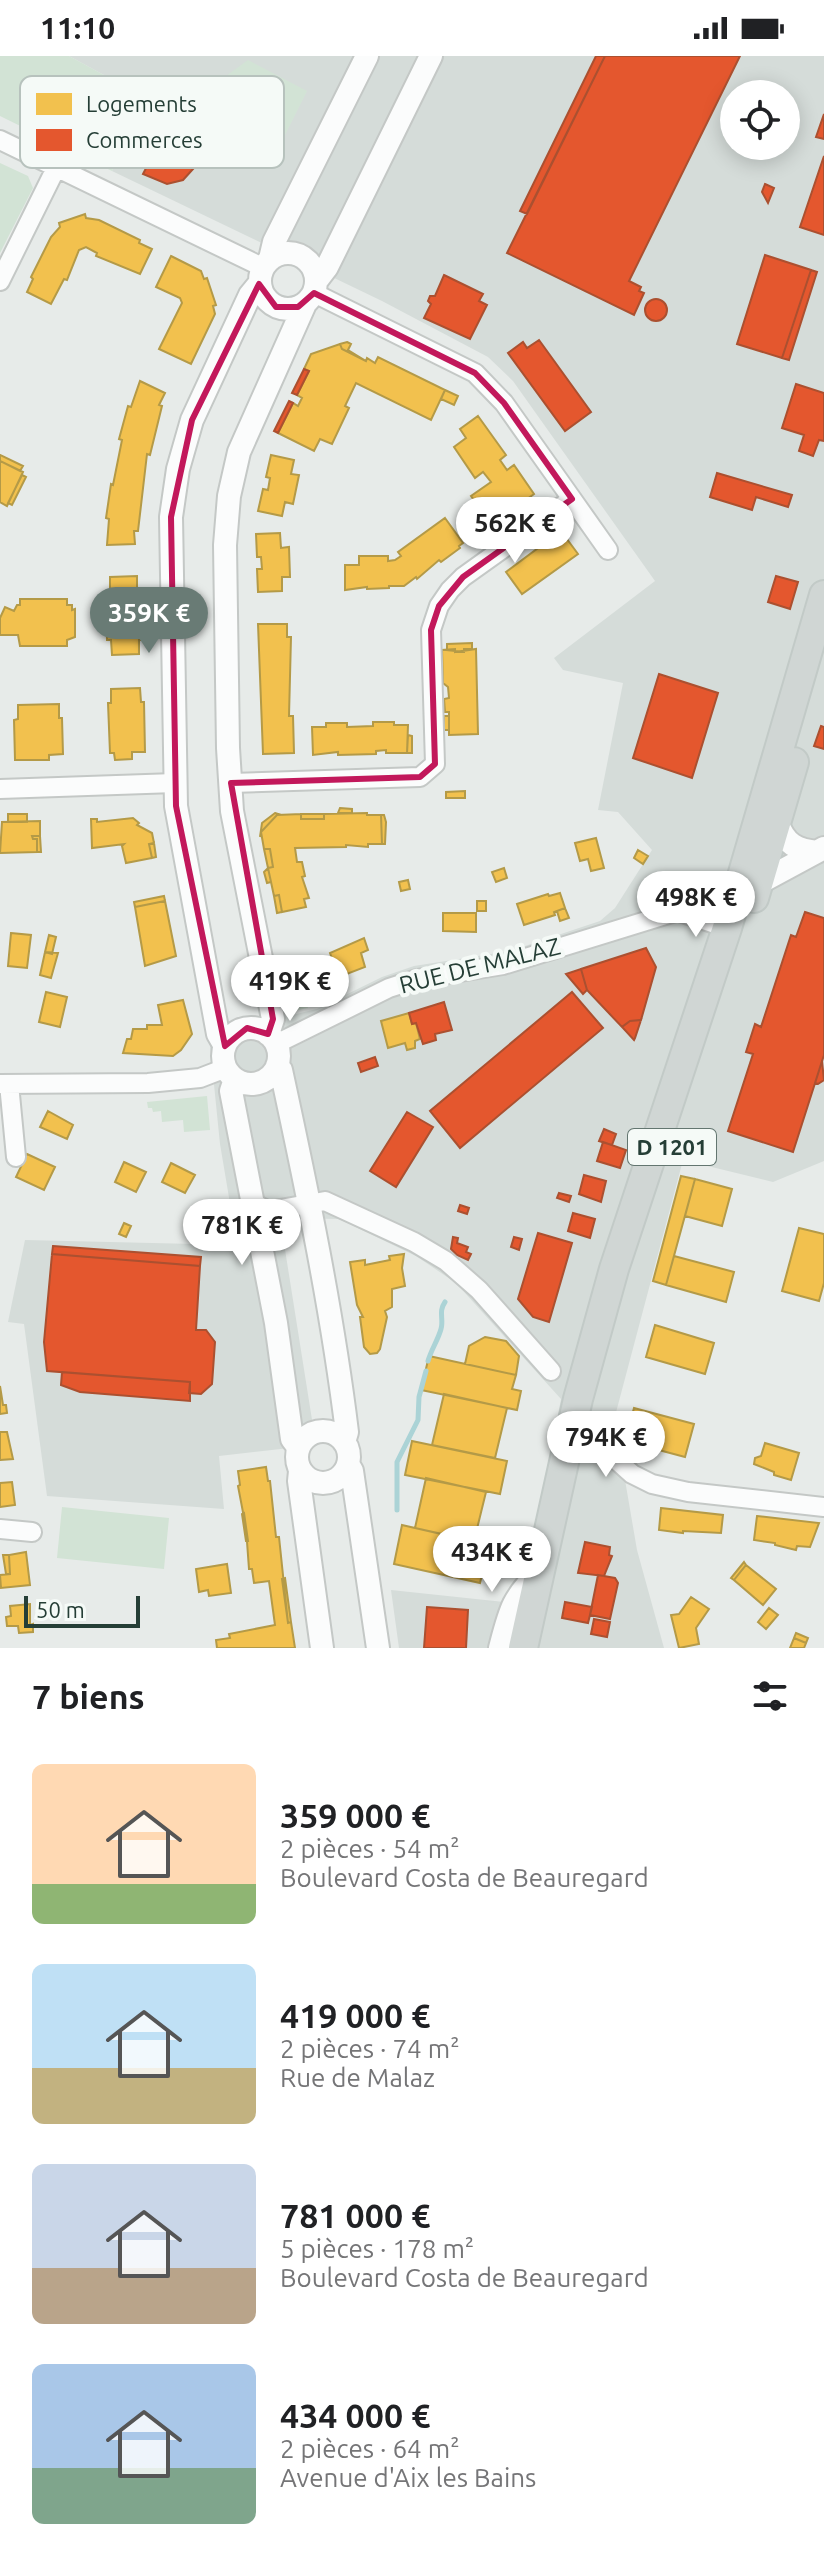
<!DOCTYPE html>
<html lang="fr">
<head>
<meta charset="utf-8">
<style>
  body { margin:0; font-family:Ubuntu,sans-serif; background:#f2f2f2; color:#202124; height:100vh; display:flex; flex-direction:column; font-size:30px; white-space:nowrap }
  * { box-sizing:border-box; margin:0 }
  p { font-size:26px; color:#757577 }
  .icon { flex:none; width:44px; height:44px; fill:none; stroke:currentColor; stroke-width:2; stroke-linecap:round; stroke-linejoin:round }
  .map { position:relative; height:1592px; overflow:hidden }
  .drawer { display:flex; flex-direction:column; background:#fff; flex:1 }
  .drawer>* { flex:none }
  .buttons { position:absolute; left:720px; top:24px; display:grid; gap:16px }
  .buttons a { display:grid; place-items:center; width:80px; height:80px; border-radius:50%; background:#fff; box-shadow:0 4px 20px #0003; font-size:40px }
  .scale { position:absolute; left:24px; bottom:20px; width:116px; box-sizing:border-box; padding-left:8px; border:4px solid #253e36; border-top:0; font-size:22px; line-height:28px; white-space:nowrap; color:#253e36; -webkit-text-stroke:6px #f5faf7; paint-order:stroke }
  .price { position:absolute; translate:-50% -68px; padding:0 18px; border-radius:28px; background:#fff; color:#222; font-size:26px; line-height:52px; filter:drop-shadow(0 2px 4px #0008) }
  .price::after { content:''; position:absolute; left:50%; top:48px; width:24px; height:18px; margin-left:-12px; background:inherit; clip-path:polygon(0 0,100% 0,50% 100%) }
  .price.on { background:#697b75; color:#fff }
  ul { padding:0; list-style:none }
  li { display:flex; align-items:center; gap:24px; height:200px; padding:0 32px }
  li span { display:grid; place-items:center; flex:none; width:224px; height:160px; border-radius:12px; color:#555 }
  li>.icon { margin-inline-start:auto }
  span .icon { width:96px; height:96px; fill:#fffc; stroke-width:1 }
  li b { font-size:34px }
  h2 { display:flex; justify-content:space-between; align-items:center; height:96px; padding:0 32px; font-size:34px }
  .status { display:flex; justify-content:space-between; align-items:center; height:56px; padding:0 40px; background:#fff; direction:ltr }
  .status svg { height:22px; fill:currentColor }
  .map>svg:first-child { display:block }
</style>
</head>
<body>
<div class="status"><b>11:10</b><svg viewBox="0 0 49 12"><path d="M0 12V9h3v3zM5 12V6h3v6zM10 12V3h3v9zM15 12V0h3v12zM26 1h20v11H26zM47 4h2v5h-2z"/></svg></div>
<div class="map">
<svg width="824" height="1592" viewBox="0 0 824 1592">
  <rect width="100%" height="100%" fill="#e7ebe9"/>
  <!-- built -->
  <path fill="#d5dcd9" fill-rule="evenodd" d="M69,0H824V1105L773,1126L683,1104L610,1379L619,1389L637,1494L664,1592H399L391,1534L504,1546L531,1496L561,1343L456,1227L416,1200L339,1163L280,1162L316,1389L219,1400L224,1453L47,1440L24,1268L8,1266L25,1184L237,1189L220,1088L209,979L317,953L382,921L414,910L510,895L600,865L615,852L652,794L618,756L598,754L623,627L563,614L554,602L655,525L513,325L488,301L382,245L112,115L148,43ZM734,38H786V90H734Z"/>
  <!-- green -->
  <path fill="#d2e3d5" d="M0,0H69L148,43L112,115L0,60Z
    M248,4L307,35L270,109L195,70L179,36L226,20Z
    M0,107L28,120L33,132L0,197Z
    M299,913L308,952L293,955L285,916Z
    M207,1040L210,1074L184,1076L183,1064L162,1066L161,1055L153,1056L152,1052H148L147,1046Z
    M62,1451L169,1462L164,1513L57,1502Z"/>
  <!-- homes -->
  <path fill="#f2c14e" stroke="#b49a47" stroke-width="2" d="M85,158L86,162L99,164L140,184L139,187L152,193L140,218L96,200L97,197L86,191L79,194L67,224L64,223L51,248L27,236L33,223L31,221L51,181L60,171L59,167Z
    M171,200L201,215L204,223L207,222L216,249L213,250L215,258L191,308L159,293L182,247L180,242L156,231Z
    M347,286L351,288L348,294L366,305L342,293L340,288Z
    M340,288L342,293L366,305L367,302L375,307L378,301L445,334L431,364L356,327L345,350L349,352L332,388L320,383L314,395L278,377L293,347L298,350L302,342L297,339L309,315L304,313L311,298Z
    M140,325L165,337L159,349L162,350L150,399L147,398L138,475H134L135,488L107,489L109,463L106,462L111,428L113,429L122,384L119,383L128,350L131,351Z
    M445,334L458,340L454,349L441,343Z
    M478,360L506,399L500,404L507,414L514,409L534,438L492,469L471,440L491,426L483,416L475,422L454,391L466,382L460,373Z
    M0,399L23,410L20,415L0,405Z
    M271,399L294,404L291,418L299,419L293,448L285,446L282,460L258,455L263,433L268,434L270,422L266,421Z
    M0,405L23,416L7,450L0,446Z
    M22,419L26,421L12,449L8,447Z
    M445,462L463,487L459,490L460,492L441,506L439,504L417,523L416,521L404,530H389V532L367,533V531L345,534V509H359V500H388V505L395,504L401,500L398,496Z
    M561,475L578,498L522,538L506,516Z
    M280,477L281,492L289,491L290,521H282V535L258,536L257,513H262L261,501H257L256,478Z
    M137,520V534H140L142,584H139V598L112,599L111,584H107L106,536H110V521Z
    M20,543H67V549H72V554L75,553V581L67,584V590H20L18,579H0V562L5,551L14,555L17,549H20Z
    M258,568H287V581H291L289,660H293L294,697L263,698Z
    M472,587V593H464V596L447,594V588Z
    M455,593V596L476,593L478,678L449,679V656H445L444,643L449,642L448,631L443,627L442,594Z
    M140,632L141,646H144L145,696H132V703L115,704L114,697H110L108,647H111V633Z
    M59,648V662H62L63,698L49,699V704H15L14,664L18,663V649Z
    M444,660H449V674H444Z
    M373,666H394V669H408L407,697H386V694L376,695V698L338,699V696L313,699L312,671H326V667H347V671L373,670Z
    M408,679L412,680V697H407Z
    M465,735V742H446V736Z
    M340,752L352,753V757H338Z
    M275,757L281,759H277L261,776L260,781L262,767Z
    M367,757V759H381L382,788H368V791L346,789V791L295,792L297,806H302L305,820L302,821L309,842L304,843L306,851L282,856L279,839L274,840L268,812L273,811L270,793H264L261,776L277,759L301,758V763H324V758Z
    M8,758H27V766H8Z
    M301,758H324V763H301Z
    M381,759H384L386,766L385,788H382Z
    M133,762L139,767L137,769L152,777L154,787L149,788L152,802L126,807L122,790L124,788L92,792L91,763H97V766Z
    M40,765V780H32L33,783H37V796L0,797L2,766Z
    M32,780H40L41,796H37V783H33Z
    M596,782L604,812L591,815L588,803L580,805L575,787Z
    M154,787L156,801L152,802L149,788Z
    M264,793H270L273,811L268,812Z
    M638,794L648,800L643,808L634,802Z
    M268,812L271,826L267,827L264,816Z
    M504,812L507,822L496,826L492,816Z
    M408,824L410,833L401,835L399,826Z
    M560,837L565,852L554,856L555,859L524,869L517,848L548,838L549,840Z
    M279,839L282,856L277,857L274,840Z
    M164,840L165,845L135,851L134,846Z
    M165,845L176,900L145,910L135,851Z
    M477,845H486V855H477Z
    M565,852L569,862L560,865L557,855Z
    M443,857H476V876L443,875Z
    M11,877L31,879L27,912L8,910Z
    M49,879L56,881L52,898L45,896Z
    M364,882L368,894L361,897L365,911L339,921L330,897Z
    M45,896L58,897L51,922L40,919Z
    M46,936L67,941L60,971L39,966Z
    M183,944L192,978L181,994L173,1000L123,997L127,983H131L133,973H147V969H162L158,949Z
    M409,957L412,968L416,967L420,983L415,985V992L407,994L405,987L388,992L381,965Z
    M48,1055L73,1069L67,1083L40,1071Z
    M27,1098L55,1111L44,1134L16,1121Z
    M124,1106L146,1116L136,1136L115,1126Z
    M171,1107L195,1119L185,1137L162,1126Z
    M681,1120L695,1123L666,1229L653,1225Z
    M695,1123L732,1133L722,1170L685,1160Z
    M124,1167L131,1170L126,1181L119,1178Z
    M799,1172L824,1178V1227L819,1245L782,1235Z
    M404,1198L402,1212L405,1230L392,1233V1251L385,1255L387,1261L380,1293L377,1297L370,1298L364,1291L360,1261H363L357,1249L350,1206L365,1204V1209L390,1204L389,1200Z
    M674,1200L734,1216L726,1246L666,1229Z
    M655,1269L714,1287L705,1318L646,1301Z
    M485,1281L506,1285L519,1300L516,1319L465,1308L469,1290Z
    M429,1300L516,1319L512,1333L521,1335L517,1354L421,1334Z
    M0,1330L3,1349H6L7,1357L0,1358Z
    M444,1338L507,1352L495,1402L432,1389Z
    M634,1352L694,1368L685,1401L625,1385Z
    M0,1376H7L13,1403L0,1404Z
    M412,1385L507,1405L500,1438L405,1419Z
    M765,1387L799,1397L791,1424L774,1419V1416L754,1408L755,1402L761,1400Z
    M266,1411L268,1425H270L276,1481H279L288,1567L291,1566L295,1592H217L216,1584L230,1582L229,1578L275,1569L269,1525L254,1527L252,1513H249L246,1472L238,1430L240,1429L238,1415Z
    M426,1422L486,1436L474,1485L415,1472Z
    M12,1426L15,1449L0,1451V1427Z
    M661,1452L723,1459L721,1477L683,1475V1477L659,1474Z
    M244,1457L248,1485H246L242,1458Z
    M757,1460L819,1467L810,1491L797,1490L796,1494L775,1489V1487L754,1484Z
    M402,1469L489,1489L480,1527L394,1508Z
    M26,1496L30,1529L1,1532L0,1519L10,1518L9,1499Z
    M3,1499H9L10,1518H6Z
    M744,1506L746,1509L734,1524L731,1522Z
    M227,1508L231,1537L209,1540L208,1534L199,1536L196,1513Z
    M746,1509L776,1533L763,1549L734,1524Z
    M285,1522L291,1566L288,1567L282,1523Z
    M691,1541L709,1553L696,1572L699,1588L679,1592L671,1559L679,1558Z
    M30,1548V1569L33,1568V1576L19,1577L18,1570H7L6,1561L11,1560L10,1550Z
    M769,1552L778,1559L766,1573L758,1566Z
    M796,1577L808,1582L806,1587L794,1582Z
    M794,1582L806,1587L804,1592H790Z"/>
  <!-- shops -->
  <path fill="#e4572e" stroke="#ab5030" stroke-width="2" d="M596,0H605L527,158L520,155Z
    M605,0H740L629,225L641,231L639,235L644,237L634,259L507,197Z
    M142,53L207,85L198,103L195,101L191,111L193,113L183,124L167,128L143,118L155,95L128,82Z
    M824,58V83L816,81Z
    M824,100V179L800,171Z
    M765,128L774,132L768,147L762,136Z
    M765,199L811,214L782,302L737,288Z
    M811,214L817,216L789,304L782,302Z
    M444,219L483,238L479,245L487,249L470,283L424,262L431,248L428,245L430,240H435Z
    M645 254a11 11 0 1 1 22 0a11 11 0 1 1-22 0Z
    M539,284L591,356L565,375L508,297L523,286L527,292Z
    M304,313L309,315L297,339L292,337Z
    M796,328L824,337V385L819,384L813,400L799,395L804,379L782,372Z
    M289,345L293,347L278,377L274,375Z
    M717,417L792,439L788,451L756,441L752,454L710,441Z
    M776,520L798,526L790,553L768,546Z
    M659,618L718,637L692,722L633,702Z
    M821,670L824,671V693L814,690Z
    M805,856L824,862V999L793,1096L728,1075L753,998L746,996L755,968L761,971L791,879L796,881Z
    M646,892L656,911L641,964L630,965L622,971L587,934L581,913Z
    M581,913L587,934L583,938L566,918Z
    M572,936L603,972L460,1092L430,1055Z
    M444,946L452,974L435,978L436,984L423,988L416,967L412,968L409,957Z
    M641,964L635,982L634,984L622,971L630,965Z
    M375,1001L378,1010L361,1016L358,1007Z
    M822,1005L824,1024L818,1028L815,1027Z
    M407,1056L433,1071L396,1131L370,1115Z
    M604,1073L616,1078L612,1089L599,1085Z
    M603,1086L626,1094L620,1112L597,1105Z
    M584,1119L606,1125L601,1146L579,1138Z
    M559,1137L571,1140L569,1146L557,1142Z
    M460,1149L469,1152L467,1158L458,1155Z
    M573,1157L595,1163L590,1182L568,1175Z
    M538,1177L572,1187L549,1266L533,1261L518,1243Z
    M453,1181L458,1182L457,1187L468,1191L466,1196L471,1198L468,1204L457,1199L451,1193Z
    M514,1181L522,1183L519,1194L511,1191Z
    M53,1190L201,1201L200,1210L52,1198Z
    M52,1198L200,1210L196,1274H206L215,1286L212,1328L201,1338L189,1337L190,1326L47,1315L44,1286Z
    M62,1316L190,1326V1345L80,1336L61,1329Z
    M585,1486L610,1491L609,1499L612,1500L604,1520L578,1517Z
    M598,1519L615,1522L618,1527L610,1563L590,1559Z
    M565,1546L592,1551L588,1567L562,1562Z
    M427,1551L468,1554L466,1592H424Z
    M594,1563L610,1566L607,1581L591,1578Z"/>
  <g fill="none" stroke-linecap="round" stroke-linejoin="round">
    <!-- stream -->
    <path stroke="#abd3d6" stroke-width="5" d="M428,1305C431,1294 438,1284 441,1273C444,1263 438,1256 445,1246
      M397,1454V1406L418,1364L419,1341L426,1315"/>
    <defs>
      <path id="minor" d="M0,84L262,211
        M0,225L56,112
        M572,443L608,494
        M231,727L420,721L435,708L431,574L439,550L450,534L463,521L572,443L504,347L475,317L314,237
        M0,733L175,727
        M677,855L727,872
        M276,988L389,932L417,923L503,909L737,837
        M0,1028L148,1027L200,1022L226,1012
        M9,1028L16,1101
        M253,1147L269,1155L325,1145L414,1186L446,1205L479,1234L551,1315
        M584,1385L603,1392L632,1418L652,1428L688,1436L824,1451
        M0,1473L32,1476"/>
      <path id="tertiary" d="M260 225a28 28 0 1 1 56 0a28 28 0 1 1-56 0Z
        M270,203L274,186L367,0
        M317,224L327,211L431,0
        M778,768C785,788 797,794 817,796
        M759,827L824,792
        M223 1000a28 28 0 1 1 56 0a28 28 0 1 1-56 0Z
        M268,978L273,963L232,755L228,692L225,489L229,440L239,396L305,248
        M225,990L218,978L176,750L171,461L178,413L192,364L250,239L259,228
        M277,1010L281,1014C307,1134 332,1254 347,1376L344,1386
        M235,1023L231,1035L276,1267L292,1383L298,1391
        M297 1401a26 26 0 1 1 52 0a26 26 0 1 1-52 0Z
        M348,1408L352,1415L378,1592
        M300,1415L299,1425L322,1592
        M500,1592C510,1554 512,1543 540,1515"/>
      <path id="primary" d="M754,842L794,706
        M523,1592L578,1343L614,1213L727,872L824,539"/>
    </defs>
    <!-- minor casing -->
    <use href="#minor" stroke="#c4c8c6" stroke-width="22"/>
    <!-- tertiary casing -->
    <use href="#tertiary" stroke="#c4c8c6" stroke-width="26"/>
    <!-- primary casing -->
    <use href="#primary" stroke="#c2cac7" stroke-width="32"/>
    <!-- minor -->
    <use href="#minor" stroke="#fbfcfc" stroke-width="18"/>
    <!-- tertiary -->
    <use href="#tertiary" stroke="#fbfcfc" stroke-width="22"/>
    <!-- primary -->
    <use href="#primary" stroke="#d0d6d4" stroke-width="28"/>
  </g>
  <!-- marked area -->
  <path fill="none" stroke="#c2185b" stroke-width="6" stroke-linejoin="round" d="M259,228L276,251H298L314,237L475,317L504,347L572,443L463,521L439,550L431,574L435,708L420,721L231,727L273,963L268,978L247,972L225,990L176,750L171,461L192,364Z"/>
  <g text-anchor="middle" stroke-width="8" stroke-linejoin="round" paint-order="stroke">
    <!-- shield labels -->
    <rect fill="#f5faf7" stroke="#637670" stroke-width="2" x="628" y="1073" width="88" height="36" rx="6"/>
    <g font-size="22" font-weight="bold" fill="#253e36">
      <text x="672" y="1099">D 1201</text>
    </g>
    <!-- street labels -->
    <g font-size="24" fill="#253e36" stroke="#f5faf7">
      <text transform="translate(480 910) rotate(-14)" y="8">RUE DE MALAZ</text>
    </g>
  </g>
  <!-- legend -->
  <rect x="20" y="20" width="264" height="92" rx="12" fill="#f5faf7" stroke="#b7c2bd" stroke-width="2"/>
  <rect x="36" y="37" width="36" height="22" fill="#f2c14e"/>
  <rect x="36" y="73" width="36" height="22" fill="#e4572e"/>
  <g font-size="22" fill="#253e36">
    <text x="86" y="56">Logements</text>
    <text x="86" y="92">Commerces</text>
  </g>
</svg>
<div class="buttons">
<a><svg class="icon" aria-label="locate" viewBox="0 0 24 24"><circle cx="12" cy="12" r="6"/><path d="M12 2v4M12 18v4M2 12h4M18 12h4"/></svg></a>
</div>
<div class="scale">50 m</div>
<b class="price" style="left:515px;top:509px">562K €</b>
<b class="price on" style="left:149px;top:599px">359K €</b>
<b class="price" style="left:696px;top:883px">498K €</b>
<b class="price" style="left:290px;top:967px">419K €</b>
<b class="price" style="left:242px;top:1211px">781K €</b>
<b class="price" style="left:606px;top:1423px">794K €</b>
<b class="price" style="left:492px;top:1538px">434K €</b>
</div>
<section class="drawer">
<h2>7 biens<svg class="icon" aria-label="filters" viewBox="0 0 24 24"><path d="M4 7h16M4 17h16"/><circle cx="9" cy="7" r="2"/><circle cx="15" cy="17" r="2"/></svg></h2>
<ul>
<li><span style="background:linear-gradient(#ffd9b3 75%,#8fb573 0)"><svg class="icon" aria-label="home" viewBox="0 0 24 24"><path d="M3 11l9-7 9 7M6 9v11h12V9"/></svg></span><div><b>359 000 €</b><p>2 pièces · 54 m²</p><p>Boulevard Costa de Beauregard</p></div></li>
<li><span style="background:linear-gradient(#bfe0f5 65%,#c2b280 0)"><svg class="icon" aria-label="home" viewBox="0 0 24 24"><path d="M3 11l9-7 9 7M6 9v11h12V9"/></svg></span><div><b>419 000 €</b><p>2 pièces · 74 m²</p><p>Rue de Malaz</p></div></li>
<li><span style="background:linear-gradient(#c9d6e8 65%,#b9a48a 0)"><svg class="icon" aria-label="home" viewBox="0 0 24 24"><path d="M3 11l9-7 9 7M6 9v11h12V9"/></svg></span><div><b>781 000 €</b><p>5 pièces · 178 m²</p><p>Boulevard Costa de Beauregard</p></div></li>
<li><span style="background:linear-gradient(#a9c7e8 65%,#7fa58c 0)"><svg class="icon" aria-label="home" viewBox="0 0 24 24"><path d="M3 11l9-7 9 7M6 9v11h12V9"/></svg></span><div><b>434 000 €</b><p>2 pièces · 64 m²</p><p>Avenue d'Aix les Bains</p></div></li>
</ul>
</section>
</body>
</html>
